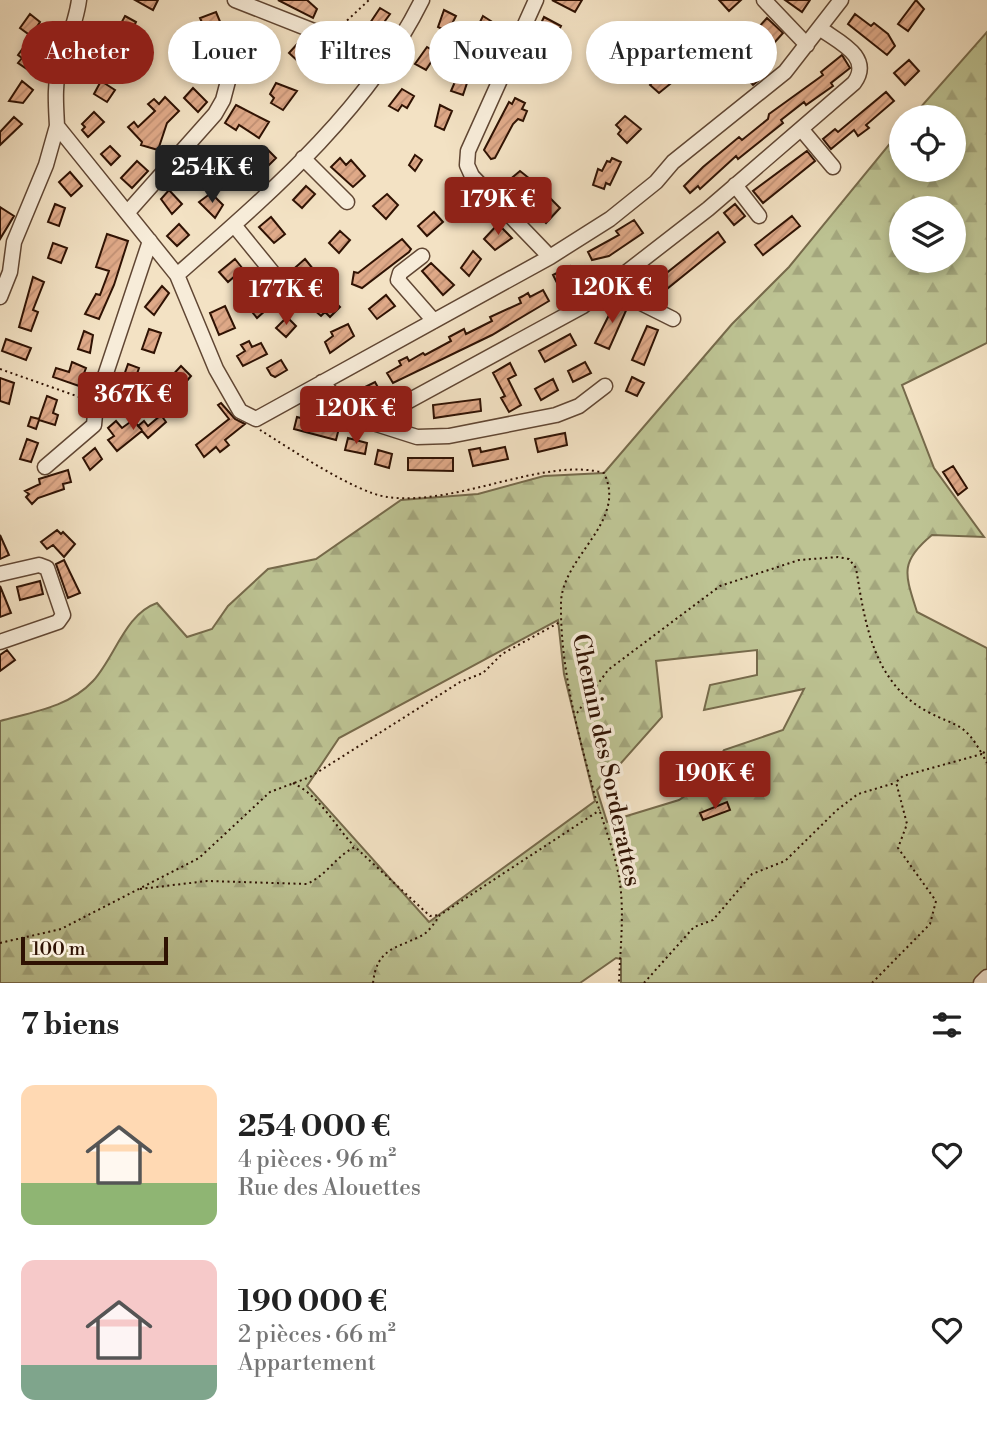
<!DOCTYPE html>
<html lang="fr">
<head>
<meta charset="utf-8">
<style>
  body { margin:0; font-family:"Libre Bodoni",serif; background:#f2f2f2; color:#222; height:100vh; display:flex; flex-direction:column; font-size:26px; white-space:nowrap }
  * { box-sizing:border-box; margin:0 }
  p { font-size:23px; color:#767676 }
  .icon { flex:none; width:38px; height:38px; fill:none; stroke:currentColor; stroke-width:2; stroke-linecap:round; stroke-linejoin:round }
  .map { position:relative; height:983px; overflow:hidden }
  .details { display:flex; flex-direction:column; background:#fff; flex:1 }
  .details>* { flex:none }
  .hud { position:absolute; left:21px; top:21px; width:945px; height:63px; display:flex; gap:14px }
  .buttons { position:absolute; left:889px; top:105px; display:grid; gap:14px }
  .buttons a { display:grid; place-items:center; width:77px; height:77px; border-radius:50%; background:#fff; box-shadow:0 4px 10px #0003; font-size:35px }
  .scale { position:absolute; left:21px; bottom:18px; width:147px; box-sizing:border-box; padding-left:7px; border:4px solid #2f1203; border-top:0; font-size:19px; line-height:24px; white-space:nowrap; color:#2f1203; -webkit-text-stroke:5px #f7ecd9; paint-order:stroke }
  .price { position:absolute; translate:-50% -60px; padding:0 16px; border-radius:7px; background:#8f2418; color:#fff; font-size:23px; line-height:46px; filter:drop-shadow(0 2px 4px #0008) }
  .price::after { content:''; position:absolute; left:50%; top:42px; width:21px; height:16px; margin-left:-10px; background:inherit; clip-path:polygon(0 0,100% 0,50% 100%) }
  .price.current { background:#222; color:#fff }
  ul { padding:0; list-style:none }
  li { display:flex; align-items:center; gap:21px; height:175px; padding:0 21px }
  li span { display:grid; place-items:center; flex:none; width:196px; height:140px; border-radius:14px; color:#555 }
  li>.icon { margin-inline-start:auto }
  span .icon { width:84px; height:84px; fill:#fffc; stroke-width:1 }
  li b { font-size:30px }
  h2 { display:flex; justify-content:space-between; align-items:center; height:84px; padding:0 21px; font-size:30px }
  .pill { padding:0 24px; border-radius:32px; background:#fff; box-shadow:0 4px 10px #0003; font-size:24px; line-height:63px }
  .pill.current { background:#8f2418; color:#fff }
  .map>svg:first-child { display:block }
</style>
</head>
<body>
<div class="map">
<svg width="987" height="983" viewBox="0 0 987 983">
  <defs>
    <pattern id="forest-firs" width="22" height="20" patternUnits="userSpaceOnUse" patternTransform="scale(1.75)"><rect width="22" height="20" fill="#bdc393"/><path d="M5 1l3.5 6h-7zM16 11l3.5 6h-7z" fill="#a3a67d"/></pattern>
    <pattern id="building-hatch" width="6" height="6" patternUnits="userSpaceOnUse" patternTransform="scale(1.75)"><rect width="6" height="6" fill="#dfa988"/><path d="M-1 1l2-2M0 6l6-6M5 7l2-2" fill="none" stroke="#c09074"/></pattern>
  </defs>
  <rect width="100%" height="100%" fill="#f3e2c4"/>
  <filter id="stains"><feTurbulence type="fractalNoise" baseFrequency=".00286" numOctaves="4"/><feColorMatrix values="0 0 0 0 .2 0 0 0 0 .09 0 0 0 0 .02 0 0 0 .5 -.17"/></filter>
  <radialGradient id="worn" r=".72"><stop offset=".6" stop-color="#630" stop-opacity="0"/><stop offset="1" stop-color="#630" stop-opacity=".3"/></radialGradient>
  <!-- forest -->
  <path fill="url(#forest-firs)" stroke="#766a4b" stroke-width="2" fill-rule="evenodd" d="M987,32V343L902,385L934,468L984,537L932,535C899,562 905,574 917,612L987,648V969L973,983H621V959L616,958L580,983H0V721C33,712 69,707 93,681C115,657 125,614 157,603L187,637L212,629L228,606L268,569L316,559L401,500L478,494L544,476L604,473L732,324L789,267L901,130V170H954V117H912ZM901,208H954V261H901ZM558,620L564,674L595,801L429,922L307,786L339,738ZM757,650V675L710,685L704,710L804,689L783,730L724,750L699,786L679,800L607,822L597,790L662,717L656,661Z"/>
  <!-- building -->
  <path fill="url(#building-hatch)" stroke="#2f1203" stroke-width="2" d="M135,0H158L153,10Z
    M278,0H307L317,9L313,18Z
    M552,0H582L575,12Z
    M719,0H741L729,11Z
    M785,0H810L802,12Z
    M916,0L924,9L908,31L898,24Z
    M380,8L390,14L377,32L368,26Z
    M444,10L456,16L448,32L438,27Z
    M216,12L221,24L207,34L200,18Z
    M30,14L40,22L31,36L20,28Z
    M855,14L871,26L874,23L888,34L895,46L887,55L848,24Z
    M125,16L136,22L130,35L118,29Z
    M483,16L494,23L482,44L472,38Z
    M544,17L561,26L551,45L542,41L545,36L537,32Z
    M767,18L783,33L774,43L758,28Z
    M248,33L263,39L257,53L242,46Z
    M96,37L107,43L100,56L116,65L111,73L83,58L92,50L88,48Z
    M300,41L311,51L300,63L289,53Z
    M727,44L743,63L749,57L765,75L753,85L720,50Z
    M194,46L204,55L191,68L182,58Z
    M427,47L437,53L426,70L415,64Z
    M23,48L36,56L27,69L18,63L22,58L18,55Z
    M339,48L363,58L368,49L376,51L359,79L353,76L355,72L333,59Z
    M699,52L707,60L691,78L682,68Z
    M527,55L543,63L530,79L518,72Z
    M842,55L850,68L831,83L833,86L806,105L804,102L781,120L783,123L738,159L736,156L700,189L698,186L690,193L684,186L703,167L739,137L742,140L768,119L769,114L823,75L821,72Z
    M909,60L919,71L905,85L894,73Z
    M460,70L470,74L463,95L451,91Z
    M664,70L675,80L659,93L650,85Z
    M22,81L33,90L23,103L9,101Z
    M101,81L115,90L107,102L94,94Z
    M276,83L297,91L283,110L271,103L274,98L270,94Z
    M193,88L207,102L198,112L184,98Z
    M402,89L414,96L407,108L402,105L398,111L389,106Z
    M886,92L894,101L866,125L869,128L858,136L854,130L831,149L823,139L835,129L838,132Z
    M165,97L179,111L167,123L158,150L141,145L142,142L128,127L134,122L138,127L155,111L148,104L154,99L159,104Z
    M515,98L525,103L522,109L527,111L523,121L518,119L513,124L495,158L491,159L484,150L509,102L512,104Z
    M236,105L269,122L259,138L239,125L236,130L225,123Z
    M440,105L452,111L444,130L435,126Z
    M94,112L104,122L88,137L82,130L85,127L82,124Z
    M625,116L641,129L627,143L618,134L621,130L616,125Z
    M14,117L22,124L0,145V132Z
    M110,146L120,156L111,165L101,154Z
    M267,149L276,158L256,178L247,168Z
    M807,151L815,161L763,203L753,191Z
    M212,153L222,163L211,174L199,161Z
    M415,155L422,160L415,171L409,165Z
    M340,158L346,165L351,160L365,176L353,187L331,167Z
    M612,158L621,162L610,185L606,183L604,189L593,185L598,169L602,171L607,161L610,162Z
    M137,161L148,171L132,188L121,178Z
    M520,171L530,179L514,194L506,187L507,182Z
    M70,172L82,186L71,196L59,182Z
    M306,186L315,194L302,208L293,200Z
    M461,187L473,199L458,214L448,204Z
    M169,190L182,204L172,214L161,199Z
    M211,193L223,205L215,218L199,202Z
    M387,194L398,205L386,219L373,206Z
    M551,199L560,208L546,223L537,214Z
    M55,204L65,208L59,226L48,222Z
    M735,204L745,216L734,225L724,213Z
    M0,207L14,216L0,239Z
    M434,212L443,222L427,236L418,226Z
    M792,216L800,226L763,255L755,245Z
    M271,217L285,234L274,243L259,227Z
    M634,220L643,233L609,256L592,260L588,252L619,235L616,231Z
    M179,224L189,235L177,246L167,236Z
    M498,224L512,238L495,250L484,239Z
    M340,231L350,240L339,253L329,243Z
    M718,232L725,242L657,297L649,287Z
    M107,234L128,241L114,285L99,319L85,314L96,294L100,295L109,271L96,267Z
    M402,239L411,249L409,252L362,288L352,284L354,272L358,273Z
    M53,243L67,248L61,263L48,258Z
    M473,251L481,259L469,276L461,268Z
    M235,259L243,269L228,282L219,272Z
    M305,259L314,270L298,283L289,273Z
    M431,263L454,285L443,295L422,271Z
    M570,266L576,278L559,287L553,275Z
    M33,277L44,282L33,310L38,312L31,331L19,327Z
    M162,286L169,293L154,315L145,307Z
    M543,290L549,301L492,335L393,383L387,373L401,365L399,361L407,357L409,361L423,353L425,355L451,341L449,337L464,329L466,334L492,321L490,317L521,303L519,298L523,296L528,293L530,297Z
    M254,292L267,309L257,318L243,301Z
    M328,295L340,307L330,317L325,312L321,316L313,309Z
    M386,295L395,306L377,319L369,309Z
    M616,301L628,306L609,349L595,343Z
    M225,306L235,328L219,335L210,313Z
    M287,317L296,326L286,337L276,328Z
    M348,324L354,336L330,353L325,342L333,336L331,332Z
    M647,326L658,330L644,365L632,360Z
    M149,329L161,333L154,353L142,349Z
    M84,331L93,335L90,353L78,349Z
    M570,334L576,345L545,362L539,351Z
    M6,339L31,348L26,360L2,351Z
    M249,341L252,347L261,343L267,354L243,366L237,356L245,351L241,345Z
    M281,360L287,370L275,377L271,375L267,368Z
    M72,362L86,368L79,386L53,377L56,368L69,372Z
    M585,362L591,373L573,382L568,371Z
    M510,363L516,375L508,379L521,405L509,412L501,398L505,396L493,373Z
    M128,364L139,368L133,385L122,381Z
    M181,366L191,376L177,393L167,381Z
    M632,377L644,383L637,396L626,391Z
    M0,378L14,383L9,404L0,401Z
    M553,379L558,390L541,400L535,389Z
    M375,382L381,393L363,402L357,391Z
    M47,396L57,400L53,413L58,415L55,425L39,420L36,429L28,426L31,417L39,419Z
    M480,399L481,411L434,418L433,405Z
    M221,403L235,419L245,424L225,440L229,445L220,452L216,447L204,457L196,445L229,419L218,405Z
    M161,415L166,422L148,438L142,431L117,451L108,440L114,436L108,428L116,421L122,428L133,420L142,430L138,426L144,421L148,426Z
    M297,417L339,428L336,440L294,429Z
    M565,433L567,445L538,452L535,439Z
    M348,438L367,443L365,454L345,450Z
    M27,439L38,443L31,462L20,459Z
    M505,447L508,459L473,466L469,450L480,448L481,452Z
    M95,448L102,459L90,470L83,458Z
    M378,450L392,454L389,468L375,464Z
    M408,458H453V471L408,470Z
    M953,466L967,488L958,495L943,472Z
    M68,470L71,482L63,484L64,489L38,498L32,504L26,497L29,494L25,491L40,484L39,479Z
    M57,530L61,534L63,532L75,544L64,557L53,545L47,549L41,542Z
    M0,535L9,555L0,559Z
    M64,560L80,593L68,598L56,564Z
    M40,581L43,594L20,600L17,587Z
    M0,586L11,613L0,617Z
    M7,650L15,660L0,671V655Z
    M727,802L730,810L703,820L700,813Z"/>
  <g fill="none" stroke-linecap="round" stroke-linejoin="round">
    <defs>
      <path id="minor" d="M79,0C76,23 67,42 60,64C54,85 56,105 57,126L177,275L216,369L240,411L256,419L550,257L610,219L656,182L673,162L785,72L841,0
        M235,0L329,37
        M536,0L468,151L467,165L472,176L550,257
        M764,0L807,45
        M802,130L833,167
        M303,158L347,202
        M735,185L759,216
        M127,213L215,114L223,100L232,66
        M234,225L273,273
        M422,256L400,273L398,280L434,321
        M177,275C269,194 367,111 422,0
        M621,279L641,303L673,319
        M0,297L10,272L14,242L46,165L57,126
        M322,382L340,403L370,422L583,306L708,209L854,83C873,57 839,42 821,29
        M370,422L417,437L449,436L556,415L579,406L605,386
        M45,467L94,425L96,403L150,241
        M0,574L39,565L47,568L63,615L58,622L0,642
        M981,983L987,977"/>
    </defs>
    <!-- minor casing -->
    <use href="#minor" stroke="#604633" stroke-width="17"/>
    <!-- path -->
    <path stroke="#2f1203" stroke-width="2" stroke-dasharray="2 3.5" stroke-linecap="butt" d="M339,28L369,0
      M0,369L85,399
      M260,430C291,449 354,492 387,497C456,507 545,456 604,473C628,522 562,556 561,603C560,667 578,734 595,796C603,823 614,849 619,877C625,911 620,949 619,983
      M577,713L608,670L720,586L799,560L838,557L849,559L856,568C865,623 873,683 928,712C957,727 964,722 982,754L987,750
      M293,783C321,797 334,825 354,846
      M140,889L207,881L307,884C327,875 336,856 355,847L430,916L440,915
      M0,943L61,929L199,858L270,792L310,777L460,682L483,673L502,654L560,622
      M373,983C377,948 395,949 421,936C429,932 435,922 440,915L600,810
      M644,983L694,927L713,920L752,874L785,861L837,810L858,794L895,783
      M872,983L930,924L936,901L898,848L907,824L896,782L903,776L982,754L987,763"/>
    <!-- minor -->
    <use href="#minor" stroke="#f7ecd9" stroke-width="14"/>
  </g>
  <g text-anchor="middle" stroke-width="7" stroke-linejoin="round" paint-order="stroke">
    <!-- street labels -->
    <g font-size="24" fill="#2f1203" stroke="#f7ecd9">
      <text transform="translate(607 760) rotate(78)" y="8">Chemin des Sorderattes</text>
    </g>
  </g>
  <rect width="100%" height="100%" filter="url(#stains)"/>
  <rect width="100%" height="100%" fill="url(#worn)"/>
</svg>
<div class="buttons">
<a><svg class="icon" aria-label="locate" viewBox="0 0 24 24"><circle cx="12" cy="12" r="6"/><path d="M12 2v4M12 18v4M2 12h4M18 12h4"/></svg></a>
<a><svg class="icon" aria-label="layers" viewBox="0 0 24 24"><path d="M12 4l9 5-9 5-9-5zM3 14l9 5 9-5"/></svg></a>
</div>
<div class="scale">100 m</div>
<b class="price current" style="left:212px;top:205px">254K €</b>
<b class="price" style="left:498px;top:237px">179K €</b>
<b class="price" style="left:612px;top:325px">120K €</b>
<b class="price" style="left:286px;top:327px">177K €</b>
<b class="price" style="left:133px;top:432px">367K €</b>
<b class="price" style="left:356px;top:446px">120K €</b>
<b class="price" style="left:715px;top:811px">190K €</b>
<div class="hud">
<a class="pill current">Acheter</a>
<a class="pill">Louer</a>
<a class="pill">Filtres</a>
<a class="pill">Nouveau</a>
<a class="pill">Appartement</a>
</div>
</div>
<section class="details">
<h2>7 biens<svg class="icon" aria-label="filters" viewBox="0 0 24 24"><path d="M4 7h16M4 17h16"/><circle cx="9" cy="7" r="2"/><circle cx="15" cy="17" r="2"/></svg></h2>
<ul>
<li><span style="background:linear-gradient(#ffd9b3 70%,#8fb573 0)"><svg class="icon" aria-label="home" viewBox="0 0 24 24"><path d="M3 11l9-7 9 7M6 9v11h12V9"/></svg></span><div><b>254 000 €</b><p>4 pièces · 96 m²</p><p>Rue des Alouettes</p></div><svg class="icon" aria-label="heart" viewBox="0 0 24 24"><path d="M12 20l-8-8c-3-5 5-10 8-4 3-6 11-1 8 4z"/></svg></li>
<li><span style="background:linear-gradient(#f6c9c9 75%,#7fa58c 0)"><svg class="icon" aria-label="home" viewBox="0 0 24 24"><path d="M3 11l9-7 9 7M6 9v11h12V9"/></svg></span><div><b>190 000 €</b><p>2 pièces · 66 m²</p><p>Appartement</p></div><svg class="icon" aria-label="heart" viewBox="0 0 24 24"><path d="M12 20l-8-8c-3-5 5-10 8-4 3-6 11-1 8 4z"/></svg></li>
</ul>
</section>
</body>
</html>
